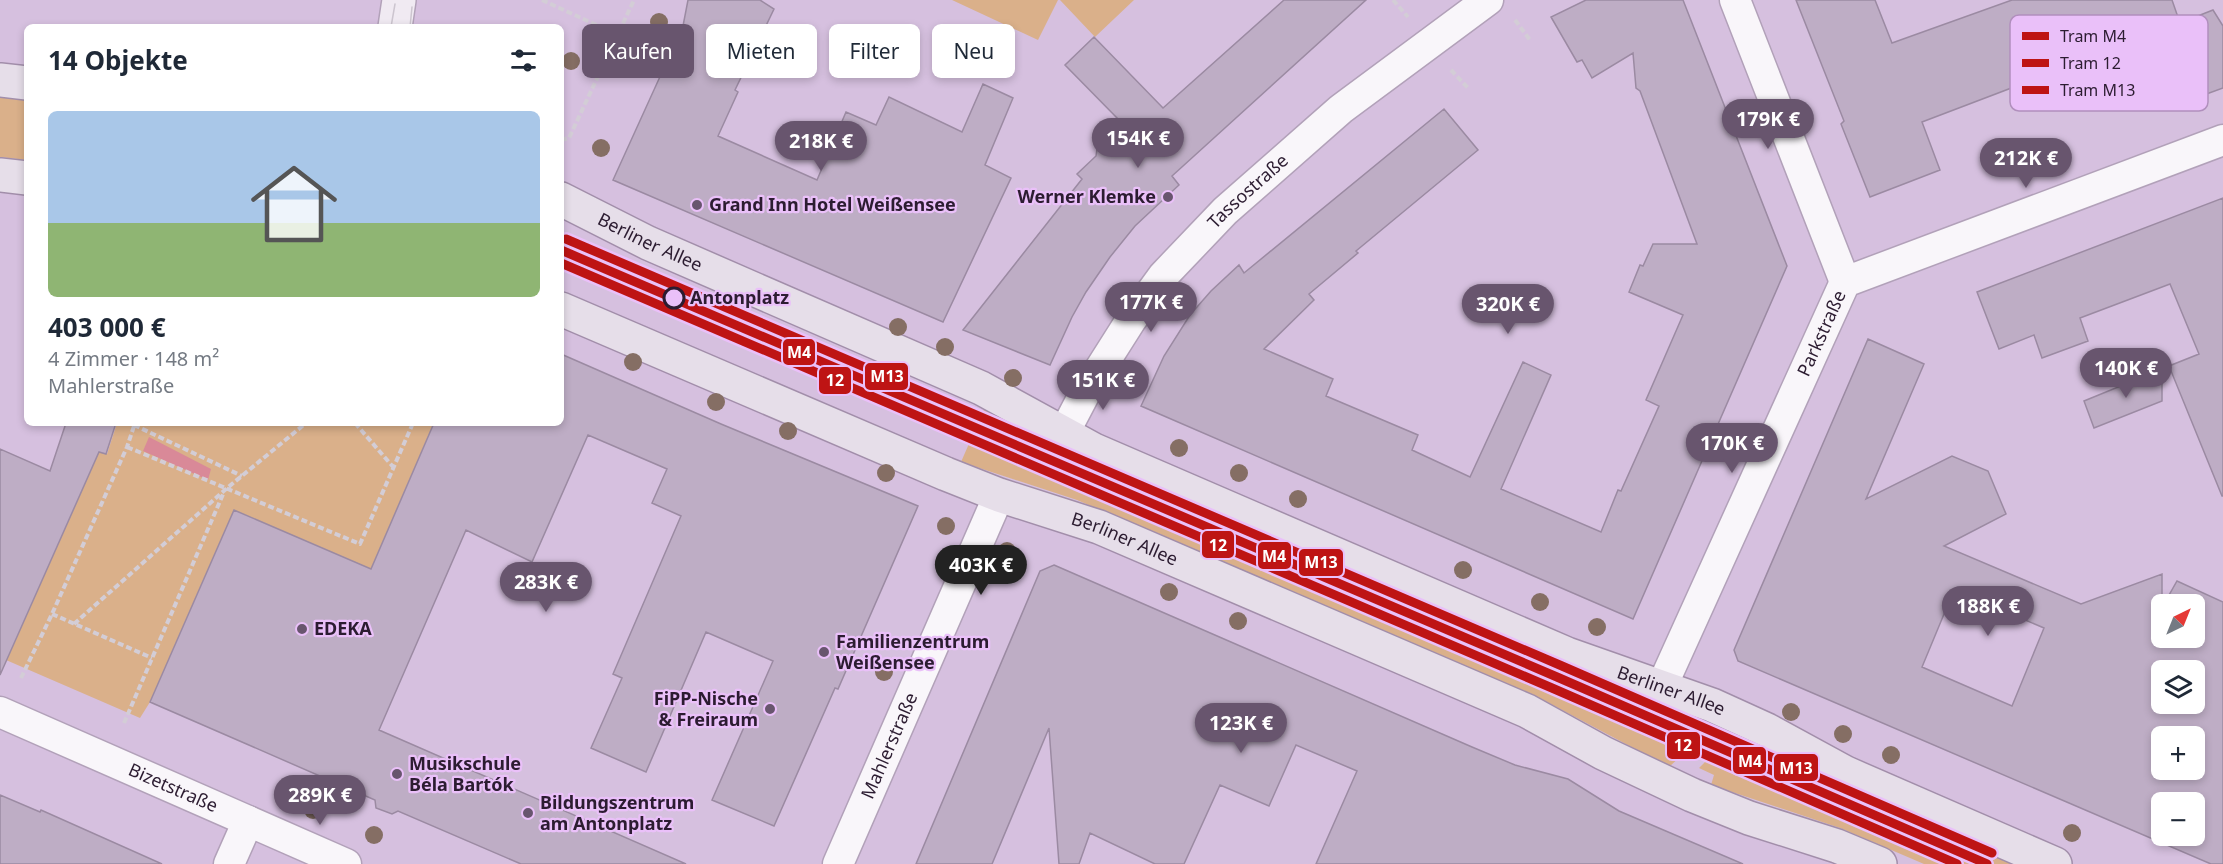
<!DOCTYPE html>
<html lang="de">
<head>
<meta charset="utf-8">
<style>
  body { margin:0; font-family:"Noto Sans",sans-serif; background:#f6f6f7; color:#1f2937; height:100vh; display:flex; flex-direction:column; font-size:22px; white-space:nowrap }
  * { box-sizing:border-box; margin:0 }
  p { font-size:20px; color:#747a83 }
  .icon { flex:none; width:33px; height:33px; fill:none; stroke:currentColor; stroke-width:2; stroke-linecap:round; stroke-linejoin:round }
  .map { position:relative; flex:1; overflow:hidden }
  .details { position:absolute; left:24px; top:24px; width:540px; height:402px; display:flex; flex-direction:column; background:#fff; border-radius:9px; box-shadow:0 3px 9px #0003 }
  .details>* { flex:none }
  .top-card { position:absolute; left:582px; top:24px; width:570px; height:54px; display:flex; gap:12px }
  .needle { width:39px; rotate:43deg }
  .buttons { position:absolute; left:2151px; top:594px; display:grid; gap:12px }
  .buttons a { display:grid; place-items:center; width:54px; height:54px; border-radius:9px; background:#fff; box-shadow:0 3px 9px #0003; font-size:30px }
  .price { position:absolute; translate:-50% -51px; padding:0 14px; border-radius:21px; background:#68556e; color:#fff; font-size:20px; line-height:39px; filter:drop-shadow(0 2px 3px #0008) }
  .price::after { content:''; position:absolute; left:50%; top:36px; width:18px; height:14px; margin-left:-9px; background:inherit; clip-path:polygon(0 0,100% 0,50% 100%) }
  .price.current { background:#222; color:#fff }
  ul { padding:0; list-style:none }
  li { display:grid; align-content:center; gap:12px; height:318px; padding:0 24px }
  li+li { border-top:2px solid #e0e1e3 }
  li span { display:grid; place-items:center; height:186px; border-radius:9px; color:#555 }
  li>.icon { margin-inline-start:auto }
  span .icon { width:108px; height:108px; fill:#fffc; stroke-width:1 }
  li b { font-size:26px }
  h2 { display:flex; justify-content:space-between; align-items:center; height:72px; padding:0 24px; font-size:26px }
  .chip { padding:0 21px; border-radius:9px; background:#fff; box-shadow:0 3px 9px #0003; font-size:21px; line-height:54px }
  .chip.current { background:#68556e; color:#fff }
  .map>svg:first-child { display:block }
</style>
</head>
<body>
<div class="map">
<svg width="2223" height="864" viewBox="0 0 2223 864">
  <rect width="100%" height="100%" fill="#d6c0df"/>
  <!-- green -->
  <path fill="#dab08a" d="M952,0H1058L1038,40Z
    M1060,0H1134L1095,37Z
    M0,96L27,99V160L0,157Z
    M985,407L1692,714L1688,724L1707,732L1669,767L1545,701L1077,500L961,462Z
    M117,423H434L371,569L234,510L150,702L140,718L6,660L99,452L107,454Z
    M1736,731L1845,790L2014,864H1924L1840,828L1711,785L1714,775L1699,768Z"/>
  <!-- water -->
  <path fill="#d98998" d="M149,437L211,469L208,480L143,451Z"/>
  <!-- building -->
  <path fill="#beadc5" stroke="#9b8aa2" stroke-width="1.5" fill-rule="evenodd" d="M688,0H760L774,9L735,90L738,92L718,136L817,180L846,112L876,125L889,97L962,132L983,84L1013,98L985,165L1011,178L943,322L613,180L683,26Z
    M1284,0H1366L1172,176L1179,185L1135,226L1110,257L1086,292L1072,317L1050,365L963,330L1082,179L1077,174L1096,156L1099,135L1118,119L1065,65L1094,37L1163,108Z
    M1586,0H1683L1787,266L1633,619L1141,406L1164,356L1190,315L1211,291L1239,265L1244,273L1444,109L1478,150L1356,251L1358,253L1309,294L1314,300L1264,349L1333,379L1326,396L1418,435L1412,450L1470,477L1523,362L1551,375L1501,489L1601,532L1618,490L1621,491L1659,406L1646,400L1683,315L1629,292L1640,265L1643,266L1653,244H1697L1640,91L1636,88L1633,53L1592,78L1582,60L1577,62L1551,17Z
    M1796,0H1875L1892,43L2012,0H2172L2180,23L2213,10L2223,26V88L2182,103L2175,82L2113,106L2093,57L1922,122L1940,170L1870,197L1841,124L1844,121Z
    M2223,198V496H2222L2169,366L2199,354L2170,284L2080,318L2088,341L2042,358L2034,335L1999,349L1977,292Z
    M1868,339L1924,364L1866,499L1952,456L1988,471L2006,514L1944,546L2081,604L2162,574V638H2194V604H2164L2177,581L2223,602V864H2211L1738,661L1734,650ZM1954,590L2044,628L2012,706L1922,667ZM2162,670H2194V704H2162ZM2162,736H2194V770H2162ZM2162,802H2194V836H2162Z
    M561,354L721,424L918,506L838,689L835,688L774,826L712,800L773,661L706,632L646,772L591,748L622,678L613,674L681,516L652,503L667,469L588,435L532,562L466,530L379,730L686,864H521L398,811L392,814L376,808L375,800L150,702L234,510L371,569L434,423H561Z
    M2162,369V401L2094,428L2084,401Z
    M66,423H116L106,454L99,452L0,675V449L50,471Z
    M1054,565L1472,747L1515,765L1568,779L1619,811L1743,864H1316L1357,771L1296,745L1269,806L1220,785L1184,864H1155L1090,833L1079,864H1059L1049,728L992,864H916L1040,571Z
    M0,795L40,812L41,810L162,864H0Z"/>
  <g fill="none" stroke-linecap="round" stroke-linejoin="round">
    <defs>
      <g id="street">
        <path d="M1735,0L1845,282"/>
        <path id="s1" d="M1064,433L1086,391L1131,320L1163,276L1225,211L1341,109L1488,0"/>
        <path id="s2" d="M1662,686L1845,282L2223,140"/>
        <path id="s3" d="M0,712L346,864"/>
        <path d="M229,864L248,821"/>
        <path id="s4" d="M838,864L999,495"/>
      </g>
      <path id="secondary" d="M395,27L399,0"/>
      <g id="primary">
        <path d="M0,80L27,83"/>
        <path d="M0,175L27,178"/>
        <path id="s5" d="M561,199L648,243L981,388L1094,450L1567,654L1712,705L1767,730L1846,773L2055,864"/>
        <path id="s6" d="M561,309L946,474L999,495L1099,527L1527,711L1603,753L1692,795L1749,818L1837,846L1880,864"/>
      </g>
    </defs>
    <!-- street casing -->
    <use href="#street" stroke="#b2a1b9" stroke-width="33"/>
    <!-- secondary casing -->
    <use href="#secondary" stroke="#b2a1b9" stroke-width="36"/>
    <!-- primary casing -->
    <use href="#primary" stroke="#a28eaa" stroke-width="36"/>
    <!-- path -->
    <path stroke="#d3cdd6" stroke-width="4" stroke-dasharray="6 3" stroke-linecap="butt" d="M542,0L616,34
      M1393,0L1408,17
      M1515,20L1530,40
      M1451,70L1469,89
      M561,140L569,138L634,0
      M355,423L394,468
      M134,425L242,476
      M127,447L360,544L413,423
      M52,614L152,658
      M74,624L226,489L306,423
      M21,678L52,614L127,447L135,423
      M124,723L224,492"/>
    <!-- street -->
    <use href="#street" stroke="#f9f6fa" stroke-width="30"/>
    <!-- secondary -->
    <use href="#secondary" stroke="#f0eaf2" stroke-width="33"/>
    <!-- primary -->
    <use href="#primary" stroke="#e6dee9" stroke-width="33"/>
    <!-- tram -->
    <path stroke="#ccc5cf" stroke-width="1.5" d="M391,27L395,4
      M410,27L412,7"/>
    <defs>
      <path id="tram-1" d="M561,250L1557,677L1987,864"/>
      <path id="tram-2" d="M561,263L1552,688L1957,864"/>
      <path id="tram-3" d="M566,239L1562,666L1992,853"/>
    </defs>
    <!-- tram-1 casing -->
    <use href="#tram-1" stroke="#eac0f9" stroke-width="14"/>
    <!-- tram-2 casing -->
    <use href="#tram-2" stroke="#eac0f9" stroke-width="14"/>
    <!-- tram-3 casing -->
    <use href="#tram-3" stroke="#eac0f9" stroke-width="14"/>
    <!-- tram-1 -->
    <use href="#tram-1" stroke="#be1414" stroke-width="9"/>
    <!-- tram-2 -->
    <use href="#tram-2" stroke="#be1414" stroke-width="9"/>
    <!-- tram-3 -->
    <use href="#tram-3" stroke="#be1414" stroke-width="9"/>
  </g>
  <!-- trees -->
  <g fill="#856e64">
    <circle cx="659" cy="22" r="9"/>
    <circle cx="571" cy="61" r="9"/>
    <circle cx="601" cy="148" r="9"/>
    <circle cx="898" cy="327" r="9"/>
    <circle cx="945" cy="347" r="9"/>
    <circle cx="633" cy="362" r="9"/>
    <circle cx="1013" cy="378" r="9"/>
    <circle cx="716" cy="402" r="9"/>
    <circle cx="788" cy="431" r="9"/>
    <circle cx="1179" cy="448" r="9"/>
    <circle cx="886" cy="473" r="9"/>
    <circle cx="1239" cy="473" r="9"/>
    <circle cx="1298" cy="499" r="9"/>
    <circle cx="946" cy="526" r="9"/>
    <circle cx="1007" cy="551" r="9"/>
    <circle cx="1463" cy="570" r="9"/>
    <circle cx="1169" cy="592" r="9"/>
    <circle cx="1540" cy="602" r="9"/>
    <circle cx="1238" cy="621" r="9"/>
    <circle cx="1597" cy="627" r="9"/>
    <circle cx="884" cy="672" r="9"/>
    <circle cx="1791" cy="712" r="9"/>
    <circle cx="1843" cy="734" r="9"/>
    <circle cx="1891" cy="755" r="9"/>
    <circle cx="313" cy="810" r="9"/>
    <circle cx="2072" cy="833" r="9"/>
    <circle cx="374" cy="835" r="9"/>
  </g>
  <!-- markers -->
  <g fill="#68556e" stroke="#eac0f9" stroke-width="2">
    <circle cx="1168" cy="197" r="6"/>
    <circle cx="697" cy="205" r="6"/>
    <circle cx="302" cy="629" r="6"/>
    <circle cx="824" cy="652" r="6"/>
    <circle cx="770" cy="709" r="6"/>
    <circle cx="397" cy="774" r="6"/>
    <circle cx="528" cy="813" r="6"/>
  </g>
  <circle fill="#eac0f9" stroke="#2c1c31" stroke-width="3" cx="674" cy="298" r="10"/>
  <g text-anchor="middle" stroke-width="4.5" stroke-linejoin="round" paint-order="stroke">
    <!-- street labels -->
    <g font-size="18" fill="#2c1c31" stroke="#eac0f9">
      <text dy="6" stroke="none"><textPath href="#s1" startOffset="306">Tassostraße</textPath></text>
      <text dy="6" stroke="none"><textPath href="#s5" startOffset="99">Berliner Allee</textPath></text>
      <text dy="6" stroke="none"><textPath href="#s2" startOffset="387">Parkstraße</textPath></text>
      <text dy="6" stroke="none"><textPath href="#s6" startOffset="609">Berliner Allee</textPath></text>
      <text dy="6" stroke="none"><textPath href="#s5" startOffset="1215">Berliner Allee</textPath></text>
      <text dy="6" stroke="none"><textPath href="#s4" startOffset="129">Mahlerstraße</textPath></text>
      <text dy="6" stroke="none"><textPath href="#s3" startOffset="189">Bizetstraße</textPath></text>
    </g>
    <!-- poi labels -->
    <g font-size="18" font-weight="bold" fill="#2c1c31" stroke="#eac0f9" text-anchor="start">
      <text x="1156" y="203" text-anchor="end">Werner Klemke</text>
      <text x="709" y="211">Grand Inn Hotel Weißensee</text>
      <text x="314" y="635">EDEKA</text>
      <text x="836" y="648">Familienzentrum<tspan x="836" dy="21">Weißensee</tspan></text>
      <text x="758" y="705" text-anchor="end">FiPP-Nische<tspan x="758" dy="21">&amp; Freiraum</tspan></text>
      <text x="409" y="770">Musikschule<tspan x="409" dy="21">Béla Bartók</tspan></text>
      <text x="540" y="809">Bildungszentrum<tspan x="540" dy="21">am Antonplatz</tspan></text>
    </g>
    <!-- stop labels -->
    <g font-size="18" font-weight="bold" fill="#2c1c31" stroke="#eac0f9" text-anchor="start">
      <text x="690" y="304">Antonplatz</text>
    </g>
  </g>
  <!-- legend -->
  <rect x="2010" y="15" width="198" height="96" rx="9" fill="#eac0f9" stroke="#b18fbd" stroke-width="1.5"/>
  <rect x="2022" y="32" width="27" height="8" fill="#be1414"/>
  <rect x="2022" y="59" width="27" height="8" fill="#be1414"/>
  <rect x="2022" y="86" width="27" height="8" fill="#be1414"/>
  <g font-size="16" fill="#2c1c31">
    <text x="2060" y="42">Tram M4</text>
    <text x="2060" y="69">Tram 12</text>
    <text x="2060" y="96">Tram M13</text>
  </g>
  <g stroke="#eac0f9" stroke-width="2">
    <rect x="782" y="338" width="34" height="28" rx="6" fill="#be1414"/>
    <rect x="864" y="362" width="45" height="29" rx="6" fill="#be1414"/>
    <rect x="818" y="366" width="34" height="29" rx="6" fill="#be1414"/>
    <rect x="1201" y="530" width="34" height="29" rx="6" fill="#be1414"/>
    <rect x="1257" y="541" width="35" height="29" rx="6" fill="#be1414"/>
    <rect x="1298" y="548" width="46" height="29" rx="6" fill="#be1414"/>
    <rect x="1666" y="731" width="35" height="29" rx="6" fill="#be1414"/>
    <rect x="1732" y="746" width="35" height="29" rx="6" fill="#be1414"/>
    <rect x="1773" y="753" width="46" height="29" rx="6" fill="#be1414"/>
  </g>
  <g font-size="16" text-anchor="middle" font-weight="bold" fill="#fff">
    <text x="799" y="358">M4</text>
    <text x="887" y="382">M13</text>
    <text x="835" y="386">12</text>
    <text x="1218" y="551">12</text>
    <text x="1274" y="562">M4</text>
    <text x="1321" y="568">M13</text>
    <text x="1683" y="751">12</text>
    <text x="1750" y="767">M4</text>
    <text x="1796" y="774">M13</text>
  </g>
</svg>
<div class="buttons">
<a><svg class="needle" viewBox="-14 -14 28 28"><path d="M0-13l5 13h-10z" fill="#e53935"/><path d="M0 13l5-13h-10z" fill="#747a83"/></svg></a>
<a><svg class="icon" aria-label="layers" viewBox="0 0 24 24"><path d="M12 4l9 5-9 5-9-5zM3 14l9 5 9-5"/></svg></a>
<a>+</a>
<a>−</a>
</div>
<b class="price" style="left:1768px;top:150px">179K €</b>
<b class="price" style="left:1138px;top:169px">154K €</b>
<b class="price" style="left:821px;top:172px">218K €</b>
<b class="price" style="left:2026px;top:189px">212K €</b>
<b class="price" style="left:1151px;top:333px">177K €</b>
<b class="price" style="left:1508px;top:335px">320K €</b>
<b class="price" style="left:2126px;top:399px">140K €</b>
<b class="price" style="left:1103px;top:411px">151K €</b>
<b class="price" style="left:1732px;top:474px">170K €</b>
<b class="price current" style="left:981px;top:596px">403K €</b>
<b class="price" style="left:546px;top:613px">283K €</b>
<b class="price" style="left:1988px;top:637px">188K €</b>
<b class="price" style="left:1241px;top:754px">123K €</b>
<b class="price" style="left:320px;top:826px">289K €</b>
<div class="top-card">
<a class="chip current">Kaufen</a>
<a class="chip">Mieten</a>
<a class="chip">Filter</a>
<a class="chip">Neu</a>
</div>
<section class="details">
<h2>14 Objekte<svg class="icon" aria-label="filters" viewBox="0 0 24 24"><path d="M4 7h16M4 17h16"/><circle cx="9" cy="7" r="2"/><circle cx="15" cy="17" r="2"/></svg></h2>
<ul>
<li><span style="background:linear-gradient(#a9c7e8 60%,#8fb573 0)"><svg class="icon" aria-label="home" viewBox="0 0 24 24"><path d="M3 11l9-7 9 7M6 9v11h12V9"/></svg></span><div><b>403 000 €</b><p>4 Zimmer · 148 m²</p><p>Mahlerstraße</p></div></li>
</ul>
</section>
</div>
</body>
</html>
